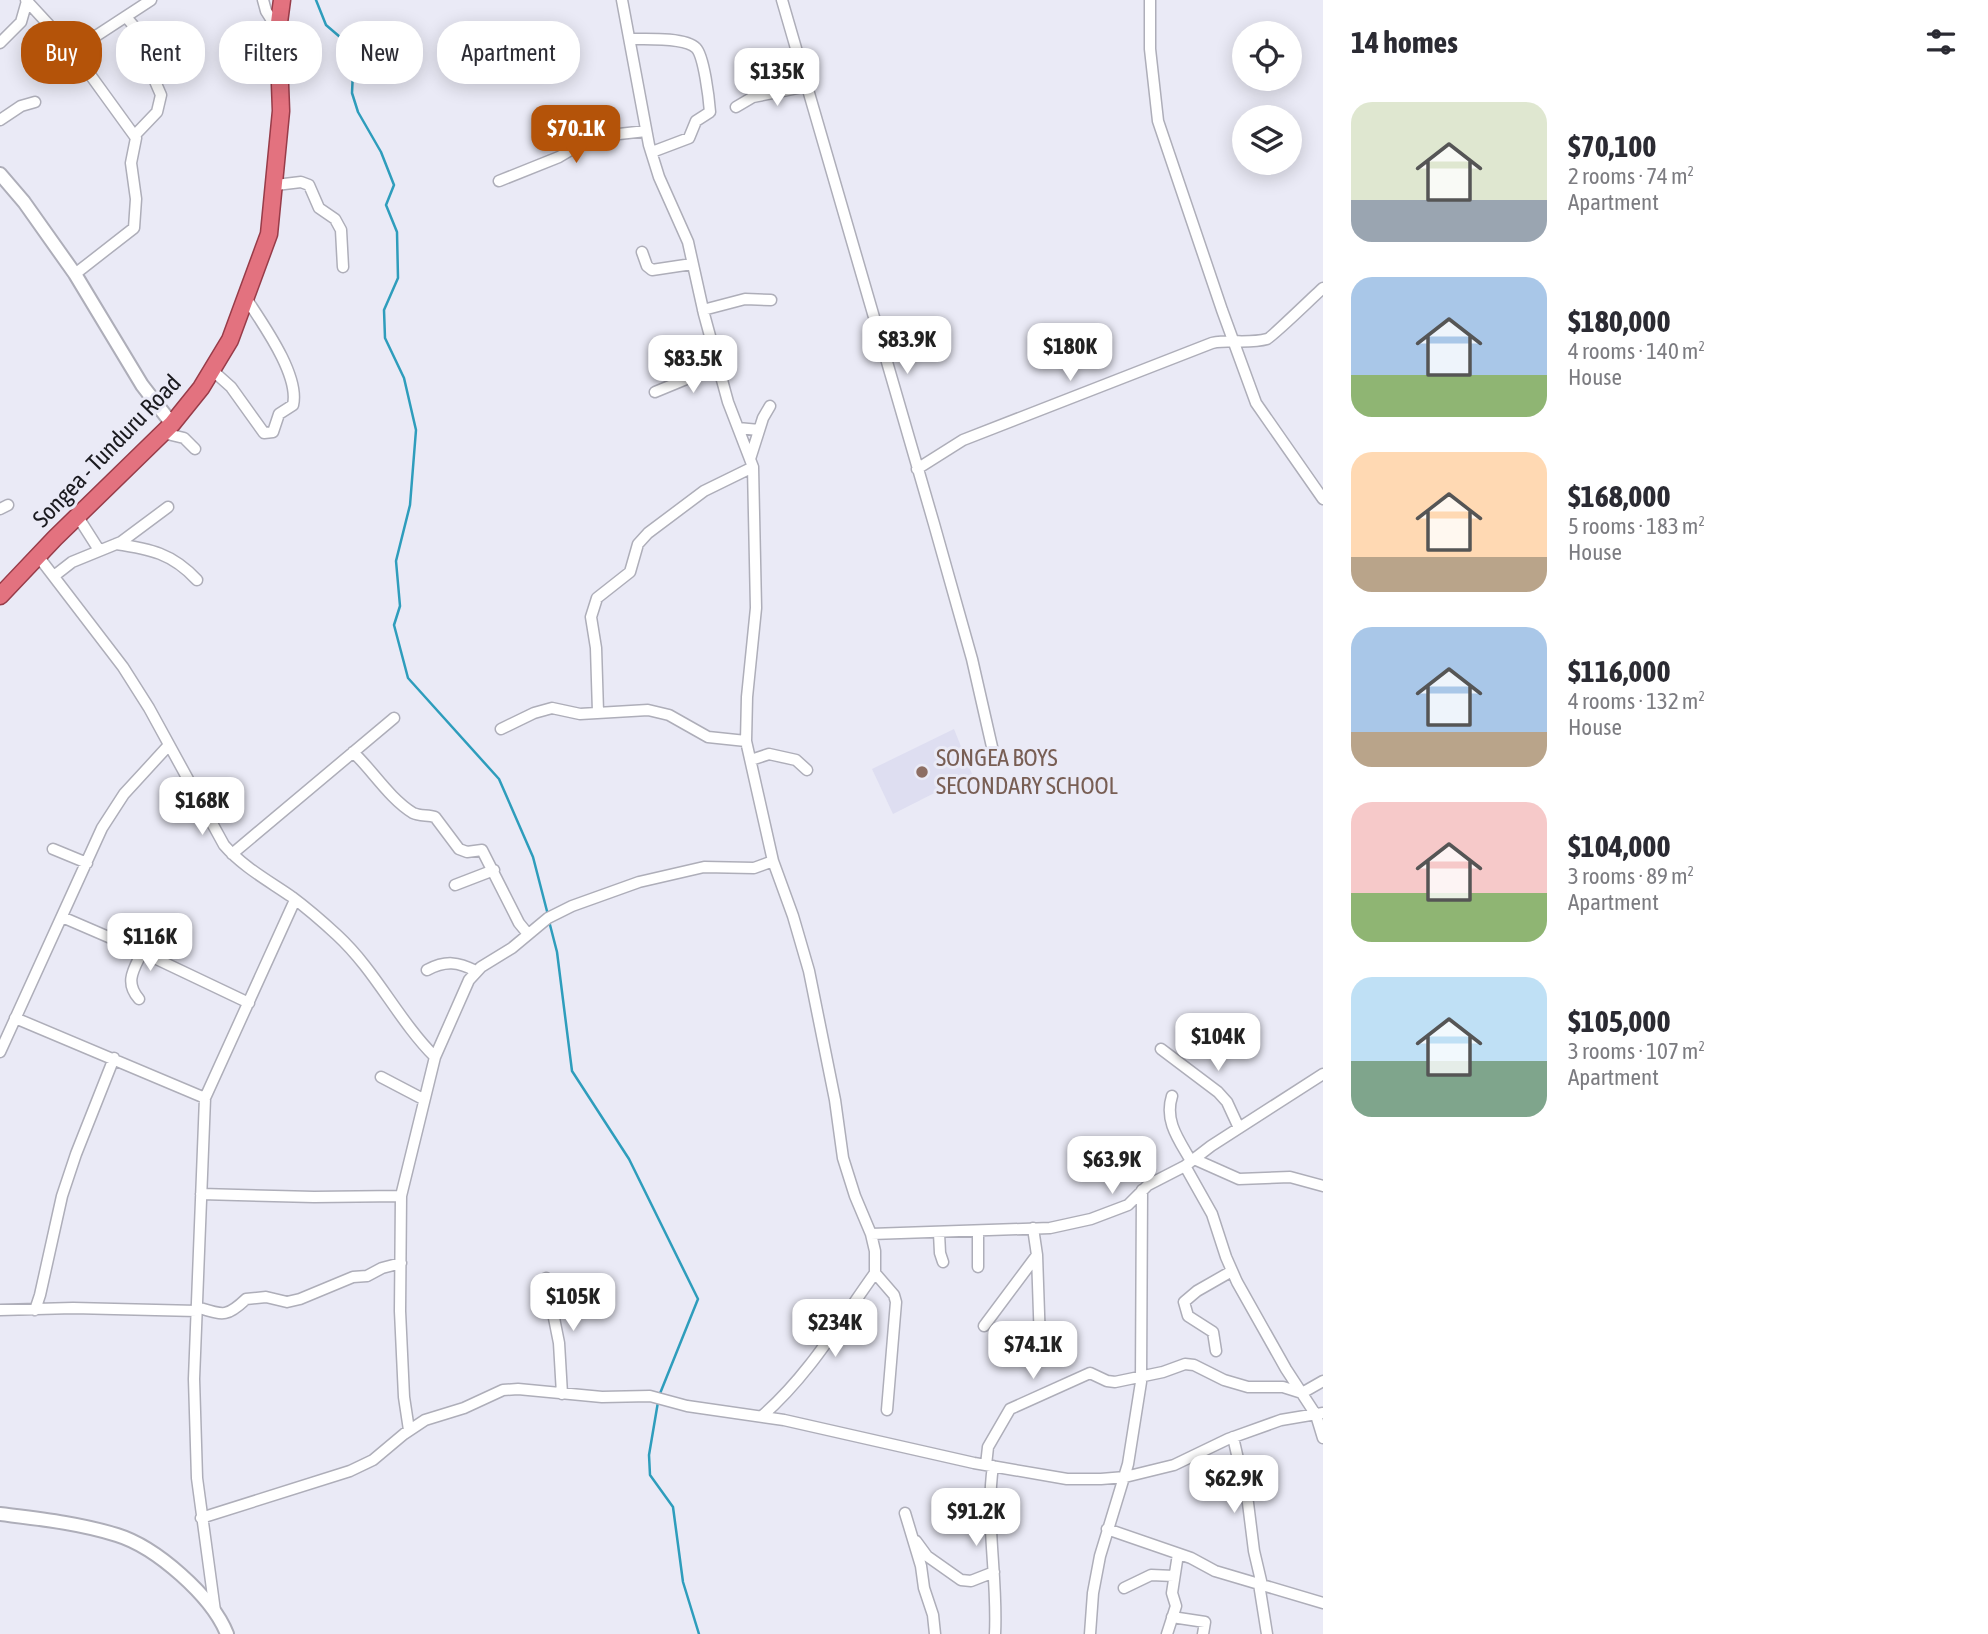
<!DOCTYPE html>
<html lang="en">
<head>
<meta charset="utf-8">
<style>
  body { margin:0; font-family:"Asap Condensed",sans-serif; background:#f2f2f3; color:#2b2b33; height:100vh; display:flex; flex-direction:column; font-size:26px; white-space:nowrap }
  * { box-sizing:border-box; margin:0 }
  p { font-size:23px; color:#7c7c81 }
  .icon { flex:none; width:38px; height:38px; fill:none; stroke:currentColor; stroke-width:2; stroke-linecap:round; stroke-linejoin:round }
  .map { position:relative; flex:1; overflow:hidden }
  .sheet { display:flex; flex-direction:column; background:#fff; width:665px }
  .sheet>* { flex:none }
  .guide { position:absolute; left:21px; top:21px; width:665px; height:63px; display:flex; gap:14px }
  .buttons { position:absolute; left:1232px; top:21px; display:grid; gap:14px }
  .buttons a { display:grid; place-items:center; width:70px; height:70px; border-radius:50%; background:#fff; box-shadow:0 4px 18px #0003; font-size:35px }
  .price { position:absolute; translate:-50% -60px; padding:0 16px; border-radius:14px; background:#fff; color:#222; font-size:23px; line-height:46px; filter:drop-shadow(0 2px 4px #0008) }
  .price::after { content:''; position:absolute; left:50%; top:42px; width:21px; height:16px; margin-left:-10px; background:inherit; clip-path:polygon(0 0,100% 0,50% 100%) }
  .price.active { background:#b45309; color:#fff }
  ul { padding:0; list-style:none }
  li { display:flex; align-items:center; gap:21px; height:175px; padding:0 28px }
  li span { display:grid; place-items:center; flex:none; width:196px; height:140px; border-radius:21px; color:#555 }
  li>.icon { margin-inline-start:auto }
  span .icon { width:84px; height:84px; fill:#fffc; stroke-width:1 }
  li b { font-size:30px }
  h2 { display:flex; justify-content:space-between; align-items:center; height:84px; padding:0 28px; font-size:30px }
  .tag { padding:0 24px; border-radius:28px; background:#fff; box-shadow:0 4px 18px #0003; font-size:24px; line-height:63px }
  .tag.active { background:#b45309; color:#fff }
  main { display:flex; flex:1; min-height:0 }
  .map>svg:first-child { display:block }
</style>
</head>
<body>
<main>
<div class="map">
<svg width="1323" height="1634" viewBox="0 0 1323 1634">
  <rect width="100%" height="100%" fill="#eaeaf6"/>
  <!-- built -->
  <path fill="#dedef1" d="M954,729L972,774L893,814L872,769Z"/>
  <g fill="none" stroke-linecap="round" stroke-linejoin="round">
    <!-- stream -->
    <path stroke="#2e9dbc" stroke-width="2.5" d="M316,0L326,25L354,49L352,93L358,112L381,152L394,185L386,205L397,232L398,278L384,310L385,338L404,378L416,430L410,505L396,561L400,606L394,625L408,678L499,779L533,857L548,915
      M549,921L557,952L572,1071L629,1159L698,1299L659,1396L649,1455L650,1475L673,1507L683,1582L699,1634"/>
    <defs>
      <path id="minor" d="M26,0L73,51L136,138L131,163L136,199L134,228L75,274
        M263,0L266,11L278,30
        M622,0L649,145L659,177L688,242L704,314L728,402L753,467L756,608L747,697L746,741L773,861L793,916L809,971L835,1100L843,1158L855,1196L871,1234L875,1251V1273L894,1295L896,1302L887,1410
        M782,0L934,524L972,659L995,760
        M1150,0V49L1158,121L1222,310L1256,403L1323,499
        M126,17L145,39L149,47L151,72L161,95L157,112L135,135
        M631,39C646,39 685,37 696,48C704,56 709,99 710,112L696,121L689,138L652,152
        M0,43L21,22L27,1
        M73,51L151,0
        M736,107L753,97L808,86
        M0,120L21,106L35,102
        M499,181L559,157L586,141L601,136L646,131
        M276,185L301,182L309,185L319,208L335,219L341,230L343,267
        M642,252L647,266L652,270L692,264
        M703,310L745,299L771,300
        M212,370L231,387L264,433L273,432L279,414L293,405C300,375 262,323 246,298
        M655,392L718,366
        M738,428L759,430
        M163,433L184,438L195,449
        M750,459L763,418L770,406
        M917,469L963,440L1212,343C1230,339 1249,344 1267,339C1271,338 1315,295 1323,288
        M0,509L8,505
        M78,517L99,550
        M116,544C150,549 172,553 197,580
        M38,556L123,667L149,708L224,845C243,867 269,881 292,897C308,909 323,922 337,935C376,971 398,1020 435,1057
        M54,576L72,562L121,542L168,507
        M598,712L596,648L591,617L597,598L630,572L638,544L648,533L704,491L753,467
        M501,729L534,713L552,708L580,714L648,710L669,715L708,737L746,741
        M353,752C373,771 389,798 413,813C419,816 428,815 435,817L459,849L467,852L482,850L519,923L528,934
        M751,760L769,754L796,760L807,770
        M53,849L87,863
        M232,854L394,718
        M455,885L494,870
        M62,917L127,945L249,1003
        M427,970C446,960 458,962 476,971
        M139,999C124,982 134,969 142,952
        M15,1018L205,1098
        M1161,1049L1218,1092L1227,1102L1239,1128
        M0,1052L102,828L124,794L169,745
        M381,1077L423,1099
        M1172,1096C1164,1121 1179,1140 1191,1161
        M1194,1159L1239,1179L1290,1177L1323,1186
        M1185,1166L1212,1214L1226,1257L1237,1282L1286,1369L1316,1415L1323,1438
        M201,1194L314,1197L401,1196
        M1033,1228L1037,1255L1040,1343
        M978,1232V1267
        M939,1233L940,1253L943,1262
        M871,1234L1050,1228L1091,1219L1128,1205L1148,1185L1185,1166L1211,1146L1323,1074
        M546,1278L559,1343L562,1394
        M197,1307C223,1315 226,1318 246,1299L266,1297L287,1302L300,1299L353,1277L367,1276L382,1268L401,1263
        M0,1310L73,1308L197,1311
        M35,1310L40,1295L62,1196L76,1154L114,1058
        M984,1326L1037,1255
        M1216,1351L1213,1332L1188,1316L1184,1302L1197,1291L1232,1271
        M762,1416C809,1375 839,1323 875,1273
        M409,1430L404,1397L400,1311L401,1196L435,1057L469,980L481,967L512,948L548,918L572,906L639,882L704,867L754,868L773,861
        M1233,1437L1248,1503L1254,1551L1262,1585
        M986,1465L988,1447L1010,1409L1090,1373L1107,1381L1115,1382L1163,1372L1185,1364L1194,1365L1224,1380L1248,1387H1283L1302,1393L1323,1381
        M993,1466C985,1521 998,1578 995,1634
        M905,1513L921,1566L924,1588L933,1615L935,1634
        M201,1518L350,1471L373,1460L404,1434L425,1420L464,1408L503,1390L518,1389L602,1397L650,1396L687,1406L784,1420L974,1463L1067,1479H1101L1125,1477L1174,1465L1228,1439L1281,1420L1323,1413
        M1107,1529L1191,1558L1215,1571L1323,1603
        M916,1541L927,1556L961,1580L971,1581L994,1572
        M1259,1584L1267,1634
        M1124,1588L1151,1575L1174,1576
        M215,1611L197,1478L194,1379L205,1098L295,900
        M1172,1617L1205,1622L1203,1634
        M1090,1634L1093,1593L1100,1556L1128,1464L1141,1382L1142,1190
        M1167,1634L1176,1606L1172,1593L1178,1554"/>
      <path id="tertiary" d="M0,174L24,202L75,274L142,385L172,424
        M0,1514C40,1519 79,1523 117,1535C156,1547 212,1596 227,1634"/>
      <path id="trunk" d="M0,596L55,538L172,424L201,388L230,340L269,234L281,111L278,30L282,0"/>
    </defs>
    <!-- minor casing -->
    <use href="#minor" stroke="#aeaeb9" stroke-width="13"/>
    <!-- tertiary casing -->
    <use href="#tertiary" stroke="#aeaeb9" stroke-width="16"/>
    <!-- trunk casing -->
    <use href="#trunk" stroke="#983c49" stroke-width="19"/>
    <!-- minor -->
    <use href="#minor" stroke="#fff" stroke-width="10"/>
    <!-- tertiary -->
    <use href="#tertiary" stroke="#fff" stroke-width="12"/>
    <!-- trunk -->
    <use href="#trunk" stroke="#e3727f" stroke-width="16"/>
  </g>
  <!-- markers -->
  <circle fill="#8d6e63" stroke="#eaeaf6" stroke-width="2.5" cx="922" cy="772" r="7"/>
  <g text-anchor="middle" stroke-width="6" stroke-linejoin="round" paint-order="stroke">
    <!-- street labels -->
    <g font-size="24" fill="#1a1a1f" stroke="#eaeaf6">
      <text transform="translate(107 451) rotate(-46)" y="8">Songea - Tunduru Road</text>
    </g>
    <!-- education labels -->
    <g font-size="24" fill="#785e54" stroke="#eaeaf6" text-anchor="start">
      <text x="936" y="766">SONGEA BOYS<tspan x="936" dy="28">SECONDARY SCHOOL</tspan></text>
    </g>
  </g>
</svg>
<div class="buttons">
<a><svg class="icon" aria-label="locate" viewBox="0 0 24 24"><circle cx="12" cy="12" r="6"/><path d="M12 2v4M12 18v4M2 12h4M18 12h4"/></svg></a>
<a><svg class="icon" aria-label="layers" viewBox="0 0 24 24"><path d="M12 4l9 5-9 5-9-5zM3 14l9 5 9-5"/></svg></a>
</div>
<b class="price" style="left:777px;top:108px">$135K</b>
<b class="price active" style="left:576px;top:165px">$70.1K</b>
<b class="price" style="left:907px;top:376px">$83.9K</b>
<b class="price" style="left:1070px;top:383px">$180K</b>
<b class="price" style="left:693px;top:395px">$83.5K</b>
<b class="price" style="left:202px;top:837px">$168K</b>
<b class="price" style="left:150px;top:973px">$116K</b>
<b class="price" style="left:1218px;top:1073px">$104K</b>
<b class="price" style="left:1112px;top:1196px">$63.9K</b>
<b class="price" style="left:573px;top:1333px">$105K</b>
<b class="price" style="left:835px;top:1359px">$234K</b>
<b class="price" style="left:1033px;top:1381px">$74.1K</b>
<b class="price" style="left:1234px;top:1515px">$62.9K</b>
<b class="price" style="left:976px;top:1548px">$91.2K</b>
<div class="guide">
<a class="tag active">Buy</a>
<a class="tag">Rent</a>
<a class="tag">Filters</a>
<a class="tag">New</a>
<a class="tag">Apartment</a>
</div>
</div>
<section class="sheet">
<h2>14 homes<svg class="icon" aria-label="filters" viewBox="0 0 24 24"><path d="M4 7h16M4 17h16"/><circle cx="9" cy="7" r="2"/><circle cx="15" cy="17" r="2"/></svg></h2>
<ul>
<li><span style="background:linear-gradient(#dfe7d0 70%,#9aa5b1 0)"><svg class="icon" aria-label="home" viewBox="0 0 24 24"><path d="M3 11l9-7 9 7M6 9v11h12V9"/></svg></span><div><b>$70,100</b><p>2 rooms · 74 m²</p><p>Apartment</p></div></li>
<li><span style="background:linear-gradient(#a9c7e8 70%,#8fb573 0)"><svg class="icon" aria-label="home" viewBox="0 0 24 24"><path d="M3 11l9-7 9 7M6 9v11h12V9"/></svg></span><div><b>$180,000</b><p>4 rooms · 140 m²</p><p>House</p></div></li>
<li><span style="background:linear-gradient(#ffd9b3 75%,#b9a48a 0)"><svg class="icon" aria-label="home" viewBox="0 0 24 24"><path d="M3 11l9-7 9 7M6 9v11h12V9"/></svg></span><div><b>$168,000</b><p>5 rooms · 183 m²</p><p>House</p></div></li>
<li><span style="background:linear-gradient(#a9c7e8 75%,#b9a48a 0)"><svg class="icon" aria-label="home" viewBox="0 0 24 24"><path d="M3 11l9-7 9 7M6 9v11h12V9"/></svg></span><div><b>$116,000</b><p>4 rooms · 132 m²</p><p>House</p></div></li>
<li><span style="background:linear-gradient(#f6c9c9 65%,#8fb573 0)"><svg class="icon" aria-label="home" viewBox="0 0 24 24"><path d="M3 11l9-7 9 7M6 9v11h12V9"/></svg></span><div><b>$104,000</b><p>3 rooms · 89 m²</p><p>Apartment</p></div></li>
<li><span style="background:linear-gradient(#bfe0f5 60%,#7fa58c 0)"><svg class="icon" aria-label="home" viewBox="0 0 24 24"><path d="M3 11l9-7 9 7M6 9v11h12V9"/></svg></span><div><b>$105,000</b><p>3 rooms · 107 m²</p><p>Apartment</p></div></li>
</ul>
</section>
</main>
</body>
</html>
